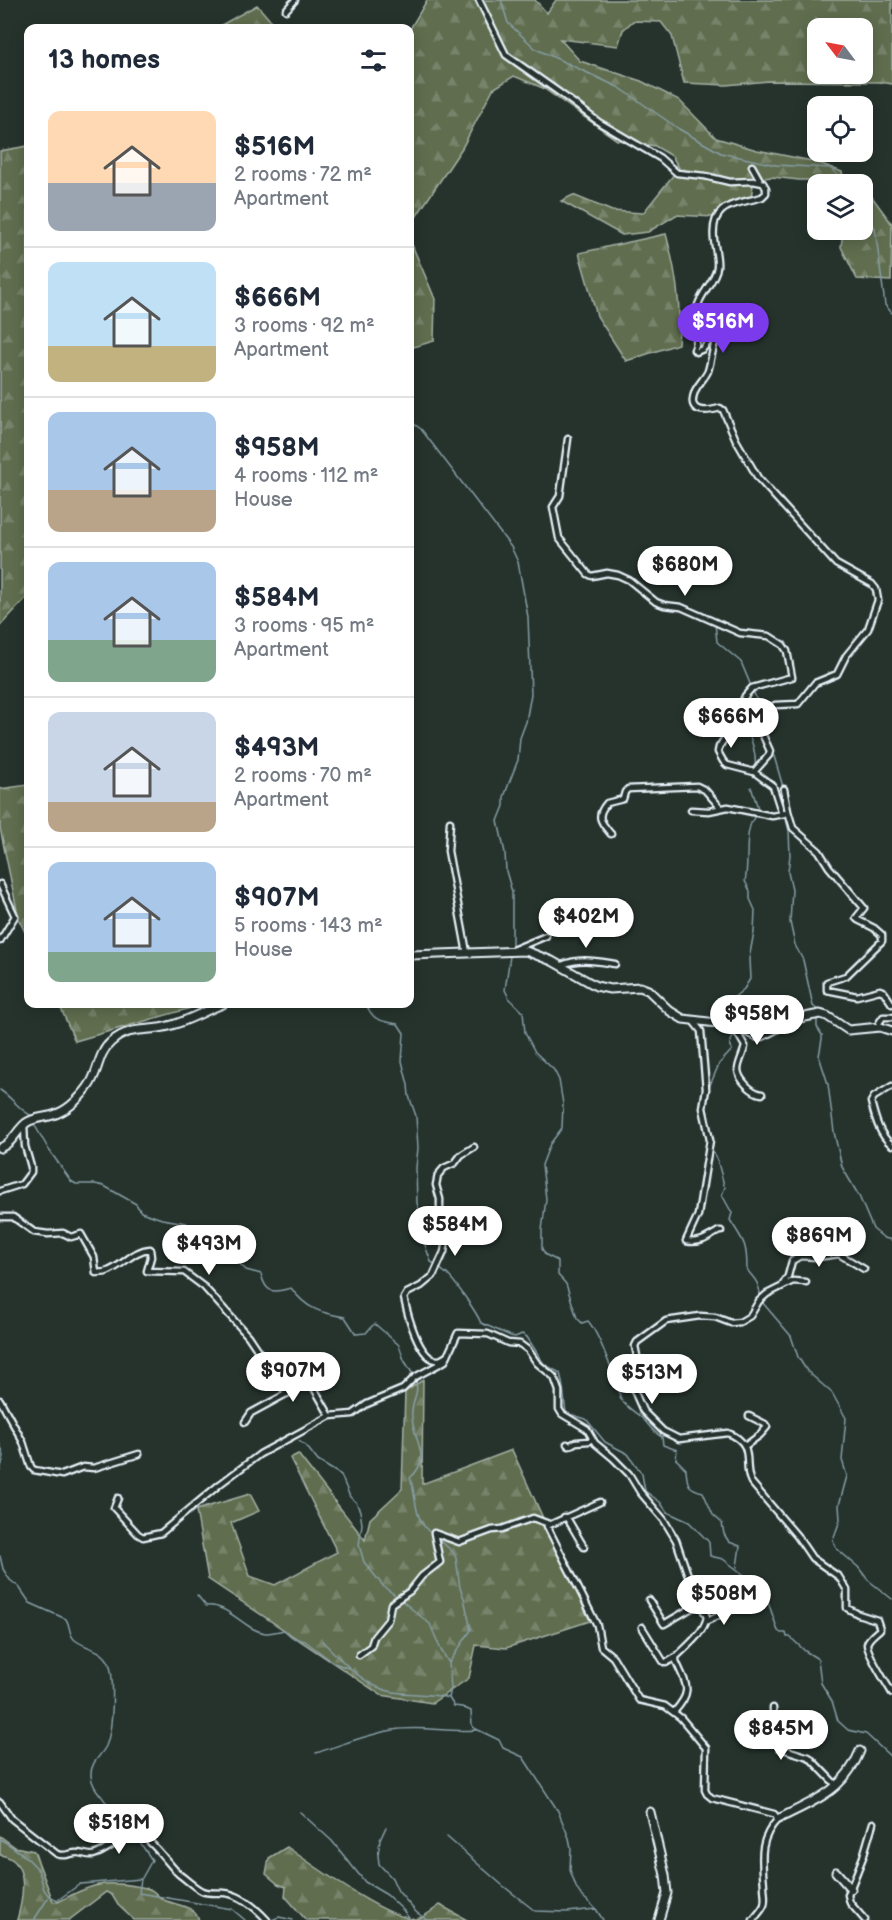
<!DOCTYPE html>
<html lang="en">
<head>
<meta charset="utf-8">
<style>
  body { margin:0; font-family:"Balsamiq Sans",sans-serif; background:#f2f2f3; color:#1f2937; height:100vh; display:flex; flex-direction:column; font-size:22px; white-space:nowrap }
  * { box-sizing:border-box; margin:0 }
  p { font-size:20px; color:#747a83 }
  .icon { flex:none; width:33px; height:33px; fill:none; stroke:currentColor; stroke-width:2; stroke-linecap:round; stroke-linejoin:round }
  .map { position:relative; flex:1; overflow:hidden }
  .panel { position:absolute; left:24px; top:24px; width:390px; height:984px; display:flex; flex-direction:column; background:#fff; border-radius:12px; box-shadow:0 3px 15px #0003 }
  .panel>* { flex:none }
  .needle { width:39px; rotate:302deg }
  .tools { position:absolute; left:807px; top:18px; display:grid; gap:12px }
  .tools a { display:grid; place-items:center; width:66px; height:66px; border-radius:12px; background:#fff; box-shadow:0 3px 15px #0003; font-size:30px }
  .price { position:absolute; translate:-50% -51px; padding:0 14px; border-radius:21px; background:#fff; color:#222; font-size:20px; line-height:39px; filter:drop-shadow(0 2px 3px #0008) }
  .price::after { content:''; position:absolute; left:50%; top:36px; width:18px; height:14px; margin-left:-9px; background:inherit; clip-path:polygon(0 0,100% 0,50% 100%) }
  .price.current { background:#7c3aed; color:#fff }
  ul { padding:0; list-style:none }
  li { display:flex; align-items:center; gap:18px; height:150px; padding:0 24px }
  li+li { border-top:2px solid #e0e1e3 }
  li span { display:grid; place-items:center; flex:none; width:168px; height:120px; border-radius:12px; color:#555 }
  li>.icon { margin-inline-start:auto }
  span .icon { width:72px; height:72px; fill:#fffc; stroke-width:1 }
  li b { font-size:26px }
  h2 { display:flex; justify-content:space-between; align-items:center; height:72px; padding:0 24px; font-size:26px }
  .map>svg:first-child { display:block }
</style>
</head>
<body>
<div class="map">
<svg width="892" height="1920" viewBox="0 0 892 1920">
  <defs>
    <pattern id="forest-firs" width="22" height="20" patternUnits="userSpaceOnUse" patternTransform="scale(1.5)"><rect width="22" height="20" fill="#606e50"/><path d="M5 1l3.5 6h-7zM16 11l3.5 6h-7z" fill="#77836a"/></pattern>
  </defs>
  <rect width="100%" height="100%" fill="#26332d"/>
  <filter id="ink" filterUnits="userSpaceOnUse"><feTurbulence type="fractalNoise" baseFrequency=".0167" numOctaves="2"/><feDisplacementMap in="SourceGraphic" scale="12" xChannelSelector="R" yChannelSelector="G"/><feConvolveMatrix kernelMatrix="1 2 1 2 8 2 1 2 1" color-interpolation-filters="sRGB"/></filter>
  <g filter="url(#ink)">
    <!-- forest -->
    <path fill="url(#forest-firs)" stroke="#a4b0a4" stroke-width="1.5" fill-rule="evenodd" d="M427,0H535L547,13L556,0H892V84L879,82L769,81L726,85L684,83L672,36L661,22L633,21L623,30L618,46L560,39L580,61L641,81L679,100L716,138L757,150L817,162L842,172L845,184H834L832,180H799L772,177L747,180L753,186L751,197L729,202L714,217L676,215L648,232L622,235L561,201L573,195L612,211L643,213L679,168L672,156L655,146L617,140L543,88L514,76L493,89L462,148L410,226V29ZM818,28H862V74H818Z
      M257,5L277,28H216Z
      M28,146V596L0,626V151Z
      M864,186L892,224L891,281L857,279L841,247L843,230H862V187Z
      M666,234C676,270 682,307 678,344L626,361L597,316L579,253Z
      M410,240L435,299L434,341L410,348Z
      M28,785V938L19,920L0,828V789Z
      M59,1004H205L75,1041Z
      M423,1380L422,1484L512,1450L590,1621L506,1648L476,1645L469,1678L432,1703L381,1695L208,1579L196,1510L250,1494L259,1511L231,1523L250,1576L275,1585L337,1552L290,1458L298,1454L365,1540L370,1519L402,1489L405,1392Z
      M0,1836L15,1847L34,1851L53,1901L58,1902C88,1886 101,1880 135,1886C140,1887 149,1888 153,1891C157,1894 159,1898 164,1900C177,1906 193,1904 199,1920H134L118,1905L112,1895L106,1892L69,1920H17C23,1899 31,1859 0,1855Z
      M287,1847C313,1865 388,1920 416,1919C424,1918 434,1909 440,1905L467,1920H306L285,1896L286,1887L278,1884L266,1874L269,1858Z"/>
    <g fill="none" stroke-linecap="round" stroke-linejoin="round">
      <!-- stream -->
      <path stroke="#879da5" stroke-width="1.5" d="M501,0L508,23L536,49L620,88L679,129L721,153L776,165L830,168L847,184
        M862,208L875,228L885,305L892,313
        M410,425L414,424L421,429L511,547L518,562L528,617L531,694L526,722L520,738L518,760L509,783L504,797V806L498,821L505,853L506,871L512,892V949
        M715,623L717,642L741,662L751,686
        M753,690L757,701L748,717L744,722C750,737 757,751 755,768
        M774,756L783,787
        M751,787L759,811
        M785,815L789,831L790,855L788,872L792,890L790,922L795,945L803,960L813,1006L818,1010
        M510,956L505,990L509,998L523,1012L525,1033L535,1052L554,1070L559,1080L563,1104L562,1128L550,1144L542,1165L546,1199L542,1230V1249L546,1255L558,1261V1275L566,1284L577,1318L582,1323L588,1321C597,1331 604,1351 609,1363C611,1368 615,1371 616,1375C618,1383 618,1392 621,1399C627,1409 638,1413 645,1421C651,1428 654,1433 662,1437L663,1445L677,1450L676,1459L686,1469C687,1484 687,1488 703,1492L713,1515L722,1523L724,1534L729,1542L740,1546L737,1567
        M366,1004C373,1021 380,1021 398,1024L404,1033L402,1061L408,1085L409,1096L416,1116L418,1148L416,1168L417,1203L423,1223L425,1245L431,1262L437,1265C440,1270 443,1271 448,1275C456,1283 477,1313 481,1323L511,1336L515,1337L522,1334L527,1337L544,1364L560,1373C564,1387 564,1399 566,1413L586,1419L605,1442L628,1454L642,1474L645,1491L660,1502L667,1512L689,1522L709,1542L710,1556L723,1559L764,1590L778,1631L781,1633H786L787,1637H790L805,1651L818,1659L821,1683L832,1701L838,1721L848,1730L866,1734L892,1758
        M817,1020V1027L822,1035V1039L819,1056L828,1084L834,1132L842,1167L859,1196L873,1229L884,1238L892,1240
        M732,1021V999L744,989L750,979L749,959L754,932L755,910L750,899V891L745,881C750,862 742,828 757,814
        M0,1090C11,1097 18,1108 30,1115
        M34,1124L49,1150L71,1181L76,1184H95L104,1186L136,1204L141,1212L162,1219L186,1223L210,1238L225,1242L230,1247L235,1259L246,1270L261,1274C266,1294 273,1293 291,1288C306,1309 321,1313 345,1317L356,1334L366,1333L372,1326L375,1324L399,1345L404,1360L414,1376
        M724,1185L717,1159L712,1151L713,1141L705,1107L708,1090L719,1064L732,1050L730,1044L734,1033
        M725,1187L722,1195L732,1213L730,1220C744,1242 747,1243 747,1270C755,1279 760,1284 760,1297
        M762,1302L791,1336L798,1357L807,1371L832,1393L846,1418L842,1460L847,1476L839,1505L840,1520L833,1540L836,1548L858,1567L868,1580L892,1599
        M415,1379C420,1391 413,1399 412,1411C409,1436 435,1457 410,1478C418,1499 412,1519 432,1534
        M299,1441L307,1447L318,1461L341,1475L350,1497L356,1502L360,1511L362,1524L359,1545L364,1562L384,1587L398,1597
        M0,1444L4,1456L0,1471
        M436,1537L453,1552L456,1558L460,1588L464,1598L471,1630L449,1663L451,1688L449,1698L454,1706L462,1707L471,1711L472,1725L474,1728L499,1740L503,1748L523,1757L558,1811L569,1838L571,1848L570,1870L576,1887L580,1894L596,1909L603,1920
        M0,1556L3,1569L10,1580L19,1587L30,1603L66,1619C71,1627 68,1634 75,1640C86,1649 102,1648 109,1663C115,1680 113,1729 106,1746C101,1756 91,1762 91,1774C90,1790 110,1800 112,1815C112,1819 110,1824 110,1829L111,1831L125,1834
        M197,1595L206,1606C228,1603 244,1630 265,1633C271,1633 279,1631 284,1630L293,1638L305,1641L334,1663L351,1669
        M401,1600L430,1624L441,1650L449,1663
        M322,1641C343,1661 364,1687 393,1692C412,1695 431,1693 449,1698
        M316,1753C341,1745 368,1734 393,1730C421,1725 449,1733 477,1730
        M300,1812L332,1841L365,1882L387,1895L403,1910L410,1920
        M386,1827L380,1840L378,1855L379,1864L392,1878L398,1891L416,1912L427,1920
        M132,1836L141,1844L152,1860L142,1878
        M447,1837L502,1885L535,1911L567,1912L596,1909
        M0,1839C12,1846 26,1856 35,1866C47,1878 35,1892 58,1900L80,1884L141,1879L139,1893L232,1909L245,1920
        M34,1920L48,1898
        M272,1920L279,1917L293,1920"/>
      <defs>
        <path id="street" d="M479,0L506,55L560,93L600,123L660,158L677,173L705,176L730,182L753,181L763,183L766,188V193L762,197C735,205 710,203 714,240C715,248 718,259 717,267C716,279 702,292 698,305C692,322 701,335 694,350L696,352L703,349L711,338L714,339L715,342C712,352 711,361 708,371C705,378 698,384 695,391C686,414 706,412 720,408L723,410L736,440L758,478L836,564L872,584L876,589L878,600L868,629L846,656L837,674L815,683L798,704L775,705L758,718L757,722L770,751L769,755L754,772
          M286,10L295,0
          M752,166L761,182
          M568,439L560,496L553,507L559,538L588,574L592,576L607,573L618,575L629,580L656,602L664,605L681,607L740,633L769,636L783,645L787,651L792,677L752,688L745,696L730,730L719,747L718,752L723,761L727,765L754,772L773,786L781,811L784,814L788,811L793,828L819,851L829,867L864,908L856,918L858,920L874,928L882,935V941L846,976L827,982V990L857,996L880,990L884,992L892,1004
          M784,789L788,811
          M691,810L709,811L728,807L772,816L784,814
          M450,822L448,851L467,953
          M611,834C601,822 595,817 607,803L623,799L625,792L628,789L697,786L705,790L720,807
          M0,884L15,916L0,941
          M510,951L546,936
          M560,966C578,957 596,961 615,964
          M693,1021L701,1031L706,1089L703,1108L710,1140L698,1215L686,1241C700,1244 707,1238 719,1231H721
          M725,1026L736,1031L745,1046C744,1053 738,1063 738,1070C739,1080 752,1093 762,1094
          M880,1027L879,1023L883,1017H892
          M892,1086L874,1097L871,1102C875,1117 879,1135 892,1145
          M0,1191L22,1184L31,1172V1167L25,1146L24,1125
          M0,1217H13L34,1232L48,1234L63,1233L71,1237L81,1234L94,1257L96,1273C100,1272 103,1273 106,1272C122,1267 133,1250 150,1249L151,1257L147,1271L184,1272L204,1287L248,1336L287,1394
          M806,1282L793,1281L767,1294L759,1301L750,1316L740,1322L731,1323L715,1317L700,1316L666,1321L637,1342L635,1346L638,1361L629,1373V1379L643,1411L663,1431L679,1439L728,1433C757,1444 742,1465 751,1482L797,1536L812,1558L839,1577L847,1590V1608L858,1614L877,1620L880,1629C876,1633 868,1638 867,1644C867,1654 887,1684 892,1693
          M782,1286L788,1276L792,1261L800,1256L817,1257L839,1254L864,1269
          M448,1355C447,1356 441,1360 439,1360C419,1362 407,1312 404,1298L407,1293L421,1286L433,1276L444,1252L447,1236L442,1226L440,1216V1199L436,1185L438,1175L444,1168L455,1163L461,1155L474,1147
          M0,1400L23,1442L31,1467L34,1470L62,1475L83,1467L94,1468L139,1454
          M245,1422L251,1413L310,1381L330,1416
          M567,1444L569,1446L576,1442L589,1441L592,1439
          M745,1446L760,1435L767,1427L765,1424L749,1416
          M118,1498L114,1508L138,1534L143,1537L161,1533L220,1484L260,1454L330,1416L353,1414L367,1404L403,1389L415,1377L445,1361L458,1333L488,1334L508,1343L520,1344L528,1350L537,1363L554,1377L559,1391V1409L562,1414L587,1429L595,1443L613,1458L629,1474L640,1492L664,1520L676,1540L691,1584L707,1617C704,1633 687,1646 676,1657V1661C686,1685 694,1690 674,1712
          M600,1502L547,1526L597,1625L601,1647L613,1657L639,1700L665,1706L681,1718L706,1748L705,1790L707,1794L712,1798L774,1814L778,1819C758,1840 762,1859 764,1886C764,1892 766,1899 764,1905C762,1910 757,1915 753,1920
          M564,1517L567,1518L584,1547
          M434,1533L459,1542L492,1530L502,1529L533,1518L549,1524
          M649,1600L664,1624L700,1603
          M707,1621L735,1608
          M642,1627L663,1661L666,1663L676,1657
          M359,1655L371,1646L374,1637L388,1620L391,1604L410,1591L422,1576L440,1562L434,1533
          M773,1708L774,1735L780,1748L809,1757L837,1786
          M0,1802L12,1819L57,1854C64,1857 67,1854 75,1853C81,1852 87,1856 93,1855C105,1853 124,1835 133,1833C146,1830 170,1867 180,1875C187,1880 194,1887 202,1891C209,1894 218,1892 225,1893C242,1895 256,1908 267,1920
          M865,1920L850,1903L848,1895L863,1857L873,1823"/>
        <path id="secondary" d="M410,955L526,951L552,961L596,986L610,989L640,987L648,990L670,1011L683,1019L734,1025L755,1036H762L795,1019L820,1014L827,1016L848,1030L880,1027L892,1031
          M0,1148C13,1143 16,1131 26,1123C34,1117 44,1118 53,1115C67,1111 79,1099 88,1087C99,1073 97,1054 111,1042C132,1024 149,1033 172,1025C190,1020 206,1010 223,1004
          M650,1812L665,1875L667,1893L659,1920
          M778,1819C814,1801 844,1791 860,1751
          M836,1872L851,1889"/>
      </defs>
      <!-- street casing -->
      <use href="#street" stroke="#e8f1f8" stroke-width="9"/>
      <!-- secondary casing -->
      <use href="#secondary" stroke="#e8f1f8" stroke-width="11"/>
      <!-- street -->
      <use href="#street" stroke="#26332d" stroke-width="4.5"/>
      <!-- secondary -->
      <use href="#secondary" stroke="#26332d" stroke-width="7"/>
    </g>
  </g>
</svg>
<div class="tools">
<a><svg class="needle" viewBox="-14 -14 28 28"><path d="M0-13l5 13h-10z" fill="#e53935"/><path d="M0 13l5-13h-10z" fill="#747a83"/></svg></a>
<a><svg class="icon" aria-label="locate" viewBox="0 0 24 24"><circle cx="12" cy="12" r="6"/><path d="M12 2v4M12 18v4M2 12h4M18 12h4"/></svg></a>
<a><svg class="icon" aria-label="layers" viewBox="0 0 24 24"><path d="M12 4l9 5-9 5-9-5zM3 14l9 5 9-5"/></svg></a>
</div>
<b class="price current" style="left:723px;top:354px">$516M</b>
<b class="price" style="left:685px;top:597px">$680M</b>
<b class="price" style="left:731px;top:749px">$666M</b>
<b class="price" style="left:586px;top:949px">$402M</b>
<b class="price" style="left:757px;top:1046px">$958M</b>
<b class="price" style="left:455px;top:1257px">$584M</b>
<b class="price" style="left:819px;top:1268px">$869M</b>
<b class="price" style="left:209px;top:1276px">$493M</b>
<b class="price" style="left:293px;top:1403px">$907M</b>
<b class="price" style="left:652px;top:1405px">$513M</b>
<b class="price" style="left:724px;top:1626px">$508M</b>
<b class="price" style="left:781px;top:1761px">$845M</b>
<b class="price" style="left:119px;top:1855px">$518M</b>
<section class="panel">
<h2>13 homes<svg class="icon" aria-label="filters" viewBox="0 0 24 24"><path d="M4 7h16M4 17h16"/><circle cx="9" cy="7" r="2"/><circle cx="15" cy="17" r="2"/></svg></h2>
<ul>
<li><span style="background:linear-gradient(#ffd9b3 60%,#9aa5b1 0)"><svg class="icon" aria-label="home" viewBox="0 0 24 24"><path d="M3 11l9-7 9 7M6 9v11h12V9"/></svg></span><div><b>$516M</b><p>2 rooms · 72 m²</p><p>Apartment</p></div></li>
<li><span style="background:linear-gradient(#bfe0f5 70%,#c2b280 0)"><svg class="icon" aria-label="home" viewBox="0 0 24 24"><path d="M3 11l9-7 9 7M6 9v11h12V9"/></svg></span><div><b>$666M</b><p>3 rooms · 92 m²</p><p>Apartment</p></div></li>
<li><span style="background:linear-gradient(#a9c7e8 65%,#b9a48a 0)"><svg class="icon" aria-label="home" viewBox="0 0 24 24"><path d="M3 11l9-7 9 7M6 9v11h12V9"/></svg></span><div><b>$958M</b><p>4 rooms · 112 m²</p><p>House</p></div></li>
<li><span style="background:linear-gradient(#a9c7e8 65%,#7fa58c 0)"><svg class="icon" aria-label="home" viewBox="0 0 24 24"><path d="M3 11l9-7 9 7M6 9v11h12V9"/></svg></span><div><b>$584M</b><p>3 rooms · 95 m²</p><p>Apartment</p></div></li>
<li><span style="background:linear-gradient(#c9d6e8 75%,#b9a48a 0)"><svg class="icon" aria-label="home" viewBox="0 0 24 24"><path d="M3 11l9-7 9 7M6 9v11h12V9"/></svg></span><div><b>$493M</b><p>2 rooms · 70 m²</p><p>Apartment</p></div></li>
<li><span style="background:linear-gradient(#a9c7e8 75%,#7fa58c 0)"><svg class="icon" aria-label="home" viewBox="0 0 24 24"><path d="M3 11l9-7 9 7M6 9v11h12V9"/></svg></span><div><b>$907M</b><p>5 rooms · 143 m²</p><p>House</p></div></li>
</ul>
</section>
</div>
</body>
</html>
